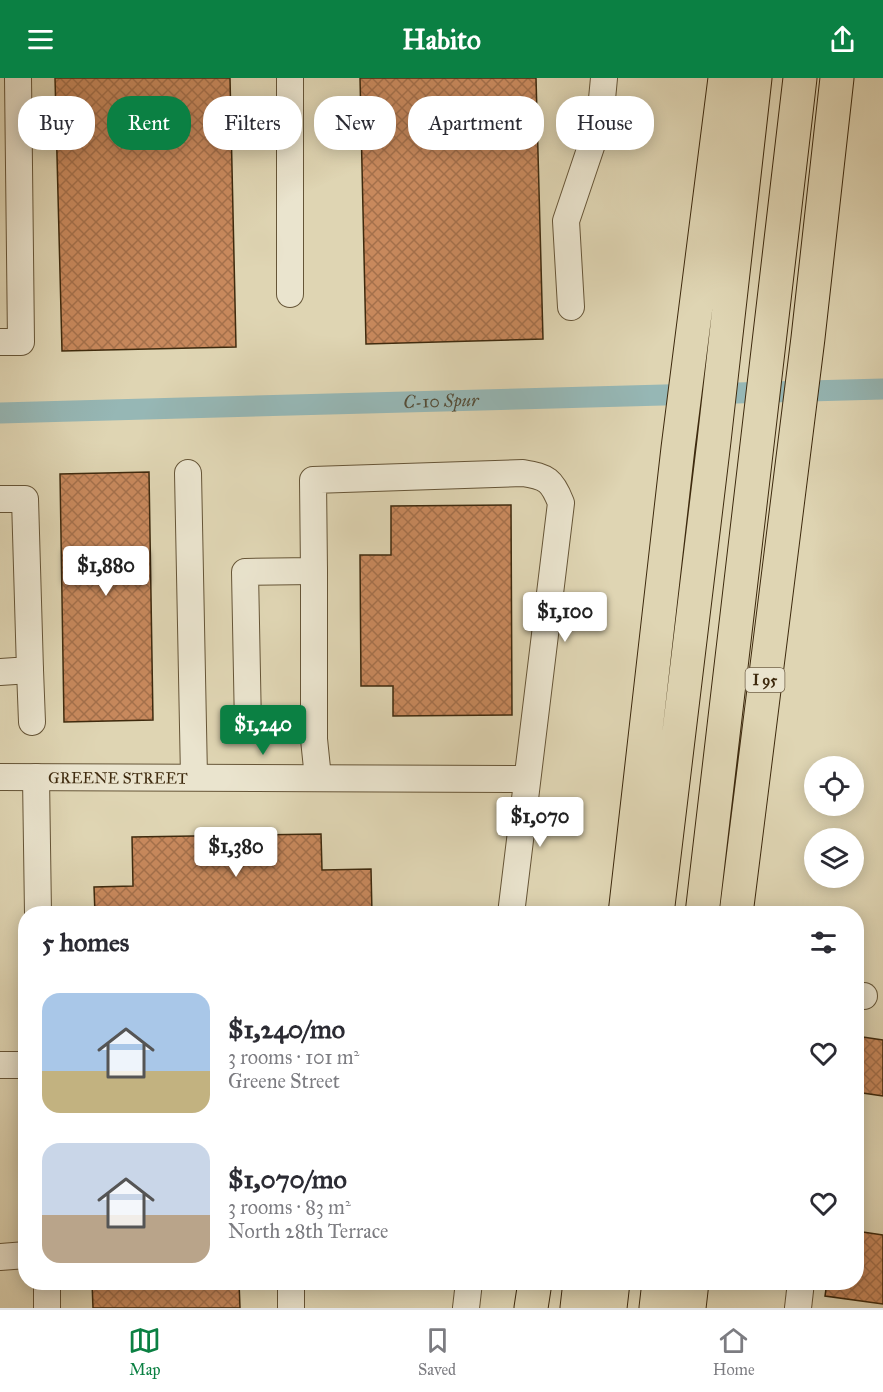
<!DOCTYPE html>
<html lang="en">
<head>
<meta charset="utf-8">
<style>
  body { margin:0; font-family:"IM FELL Great Primer",serif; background:#f7f7f7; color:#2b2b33; height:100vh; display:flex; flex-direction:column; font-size:22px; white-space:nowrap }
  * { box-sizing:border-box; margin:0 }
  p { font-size:20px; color:#7c7c81 }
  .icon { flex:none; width:33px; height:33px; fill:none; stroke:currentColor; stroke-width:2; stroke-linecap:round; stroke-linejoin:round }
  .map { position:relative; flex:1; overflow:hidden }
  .panel { position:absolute; left:18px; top:828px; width:846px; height:384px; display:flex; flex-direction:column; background:#fff; border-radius:24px; box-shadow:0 3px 15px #0003 }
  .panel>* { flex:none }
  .hud { position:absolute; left:18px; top:18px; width:848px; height:54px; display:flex; gap:12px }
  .tools { position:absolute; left:804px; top:678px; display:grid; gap:12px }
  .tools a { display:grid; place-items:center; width:60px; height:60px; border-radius:50%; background:#fff; box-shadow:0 3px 15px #0003; font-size:30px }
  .price { position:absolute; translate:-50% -51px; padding:0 14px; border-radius:6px; background:#fff; color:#222; font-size:20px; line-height:39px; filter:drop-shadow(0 2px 3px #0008) }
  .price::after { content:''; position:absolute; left:50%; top:36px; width:18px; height:14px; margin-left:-9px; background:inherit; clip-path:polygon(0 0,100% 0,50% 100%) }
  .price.selected { background:#0b8043; color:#fff }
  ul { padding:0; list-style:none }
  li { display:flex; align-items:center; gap:18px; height:150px; padding:0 24px }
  li span { display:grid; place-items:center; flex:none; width:168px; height:120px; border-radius:18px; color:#555 }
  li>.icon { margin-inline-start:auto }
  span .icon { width:72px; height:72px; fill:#fffc; stroke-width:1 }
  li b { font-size:26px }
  h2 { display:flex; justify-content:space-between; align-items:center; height:72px; padding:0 24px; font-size:26px }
  .pill { padding:0 21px; border-radius:24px; background:#fff; box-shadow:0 3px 15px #0003; font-size:21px; line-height:54px }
  .pill.selected { background:#0b8043; color:#fff }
  header { display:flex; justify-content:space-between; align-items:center; height:78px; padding:0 24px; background:#0b8043; color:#fff; font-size:27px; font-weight:700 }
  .dock { display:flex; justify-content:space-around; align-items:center; height:84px; border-top:2px solid #e1e1e2; background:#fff; font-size:16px; color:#7c7c81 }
  .dock a { display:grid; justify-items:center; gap:3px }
  .dock .selected { color:#0b8043 }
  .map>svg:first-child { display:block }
</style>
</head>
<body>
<header><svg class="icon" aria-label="menu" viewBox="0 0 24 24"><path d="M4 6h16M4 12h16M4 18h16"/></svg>Habito<svg class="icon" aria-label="share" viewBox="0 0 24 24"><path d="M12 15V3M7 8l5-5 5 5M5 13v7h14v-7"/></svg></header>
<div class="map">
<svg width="883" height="1230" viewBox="0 0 883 1230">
  <defs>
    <pattern id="building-cross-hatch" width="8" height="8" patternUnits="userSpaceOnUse" patternTransform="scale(1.5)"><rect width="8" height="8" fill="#c8895d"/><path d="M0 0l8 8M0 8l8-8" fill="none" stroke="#a4704b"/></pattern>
  </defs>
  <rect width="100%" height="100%" fill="#dfd5b3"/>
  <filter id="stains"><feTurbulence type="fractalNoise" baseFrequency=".00333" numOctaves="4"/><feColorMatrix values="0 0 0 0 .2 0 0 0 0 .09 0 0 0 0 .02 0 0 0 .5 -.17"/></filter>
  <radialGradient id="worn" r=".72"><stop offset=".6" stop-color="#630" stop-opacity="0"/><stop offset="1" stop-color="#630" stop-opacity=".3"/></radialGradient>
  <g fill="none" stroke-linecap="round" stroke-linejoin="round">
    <!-- canal -->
    <path stroke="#96b7b5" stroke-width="21" id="s1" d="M0,335L883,311"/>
  </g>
  <!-- building -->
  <path fill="url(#building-cross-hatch)" stroke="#3e2a0e" stroke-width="1.5" d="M55,0H230L236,269L62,273Z
    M360,0H536L543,261L366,266Z
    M149,394L153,642L64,644L60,396Z
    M511,427L512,637L393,638V608H361L360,477H391V428Z
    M321,756L322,792L371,791L372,836H95L94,809L133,808L132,759Z
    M856,958L883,962V1018L856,1014Z
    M856,1153L883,1157V1226L825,1218L827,1204H856Z
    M92,1204H239L240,1230H93Z"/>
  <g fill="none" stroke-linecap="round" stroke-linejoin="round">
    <defs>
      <g id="minor">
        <path d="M290,216V0"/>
        <path d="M571,229L566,143L600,42L604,0"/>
        <path d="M0,264H21L18,0"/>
        <path d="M188,395L194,699"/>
        <path d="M0,421H25L30,592L0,594"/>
        <path d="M314,493V661L318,700"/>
        <path d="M30,592L32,644"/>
        <path d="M248,649L245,494L314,493L313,402L523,395C547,399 552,402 561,425L511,836"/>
        <path id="s2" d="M0,699L526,701"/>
        <path d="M36,699L38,836"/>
        <path d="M856,918H864"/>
        <path d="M0,987H26"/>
        <path d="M0,1179L26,1177"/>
        <path d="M47,1204V1230"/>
        <path d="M291,1204V1230"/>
        <path d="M466,1230L469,1204"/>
        <path d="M798,1230L801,1204"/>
      </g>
      <path id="highway" d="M625,836L678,370L725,0
        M657,836L714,363L755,0
        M702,836L800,0
        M736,836L808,260L837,0
        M531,1230L535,1204
        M577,1230L580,1204
        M610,1230L613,1204
        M656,1230L659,1204
        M689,1230L692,1204"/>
    </defs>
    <!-- minor casing -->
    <use href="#minor" stroke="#665537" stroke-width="28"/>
    <!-- highway casing -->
    <use href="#highway" stroke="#3e2a0e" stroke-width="35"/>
    <!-- minor -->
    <use href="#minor" stroke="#eae4ce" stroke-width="26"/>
    <!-- highway -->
    <use href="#highway" stroke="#dfd5b3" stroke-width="33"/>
  </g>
  <g text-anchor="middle" stroke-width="6" stroke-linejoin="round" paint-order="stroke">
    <!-- shield labels -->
    <rect fill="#eae4ce" stroke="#726248" stroke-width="1.5" x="745.5" y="590" width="39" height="24" rx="4.5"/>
    <g font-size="15" font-weight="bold" fill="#3e2a0e">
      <text x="765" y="607">I 95</text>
    </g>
    <!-- street labels -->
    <g font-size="16" fill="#3e2a0e" stroke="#eae4ce">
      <text dy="6" stroke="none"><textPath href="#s2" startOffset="118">GREENE STREET</textPath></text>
    </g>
    <!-- water labels -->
    <g font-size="18" font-style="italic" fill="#544d38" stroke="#eae4ce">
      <text dy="6" stroke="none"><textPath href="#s1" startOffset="441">C-10 Spur</textPath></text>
    </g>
  </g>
  <rect width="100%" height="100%" filter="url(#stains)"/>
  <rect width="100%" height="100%" fill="url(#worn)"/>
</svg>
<div class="tools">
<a><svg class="icon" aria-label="locate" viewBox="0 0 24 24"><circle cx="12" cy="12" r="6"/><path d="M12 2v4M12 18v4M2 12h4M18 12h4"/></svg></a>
<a><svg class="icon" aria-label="layers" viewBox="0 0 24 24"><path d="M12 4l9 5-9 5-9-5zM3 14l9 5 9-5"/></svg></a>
</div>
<b class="price" style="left:106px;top:519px">$1,880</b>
<b class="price" style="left:565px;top:565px">$1,100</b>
<b class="price selected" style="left:263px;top:678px">$1,240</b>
<b class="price" style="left:540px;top:770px">$1,070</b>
<b class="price" style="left:236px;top:800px">$1,380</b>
<div class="hud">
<a class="pill">Buy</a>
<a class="pill selected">Rent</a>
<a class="pill">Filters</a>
<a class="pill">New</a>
<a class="pill">Apartment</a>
<a class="pill">House</a>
</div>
<section class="panel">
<h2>5 homes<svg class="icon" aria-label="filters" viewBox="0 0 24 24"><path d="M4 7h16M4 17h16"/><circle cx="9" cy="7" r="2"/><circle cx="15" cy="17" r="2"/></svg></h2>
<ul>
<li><span style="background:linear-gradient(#a9c7e8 65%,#c2b280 0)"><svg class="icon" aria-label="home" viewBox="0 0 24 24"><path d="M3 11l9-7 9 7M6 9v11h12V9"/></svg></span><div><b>$1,240/mo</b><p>3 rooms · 101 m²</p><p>Greene Street</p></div><svg class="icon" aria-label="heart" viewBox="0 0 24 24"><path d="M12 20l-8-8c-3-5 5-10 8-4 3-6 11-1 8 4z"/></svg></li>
<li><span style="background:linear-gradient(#c9d6e8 60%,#b9a48a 0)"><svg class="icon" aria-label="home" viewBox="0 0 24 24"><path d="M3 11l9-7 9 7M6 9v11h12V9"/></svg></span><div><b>$1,070/mo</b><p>3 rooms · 83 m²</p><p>North 28th Terrace</p></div><svg class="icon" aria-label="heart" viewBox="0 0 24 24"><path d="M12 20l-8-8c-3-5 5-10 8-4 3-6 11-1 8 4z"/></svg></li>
</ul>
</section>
</div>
<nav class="dock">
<a class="selected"><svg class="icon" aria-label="map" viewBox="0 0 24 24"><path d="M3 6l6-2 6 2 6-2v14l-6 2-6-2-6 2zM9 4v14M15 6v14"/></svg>Map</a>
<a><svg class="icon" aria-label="saved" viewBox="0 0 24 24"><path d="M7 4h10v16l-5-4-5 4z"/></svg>Saved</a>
<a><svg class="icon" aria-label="home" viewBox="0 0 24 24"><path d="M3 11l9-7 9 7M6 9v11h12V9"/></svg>Home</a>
</nav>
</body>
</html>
